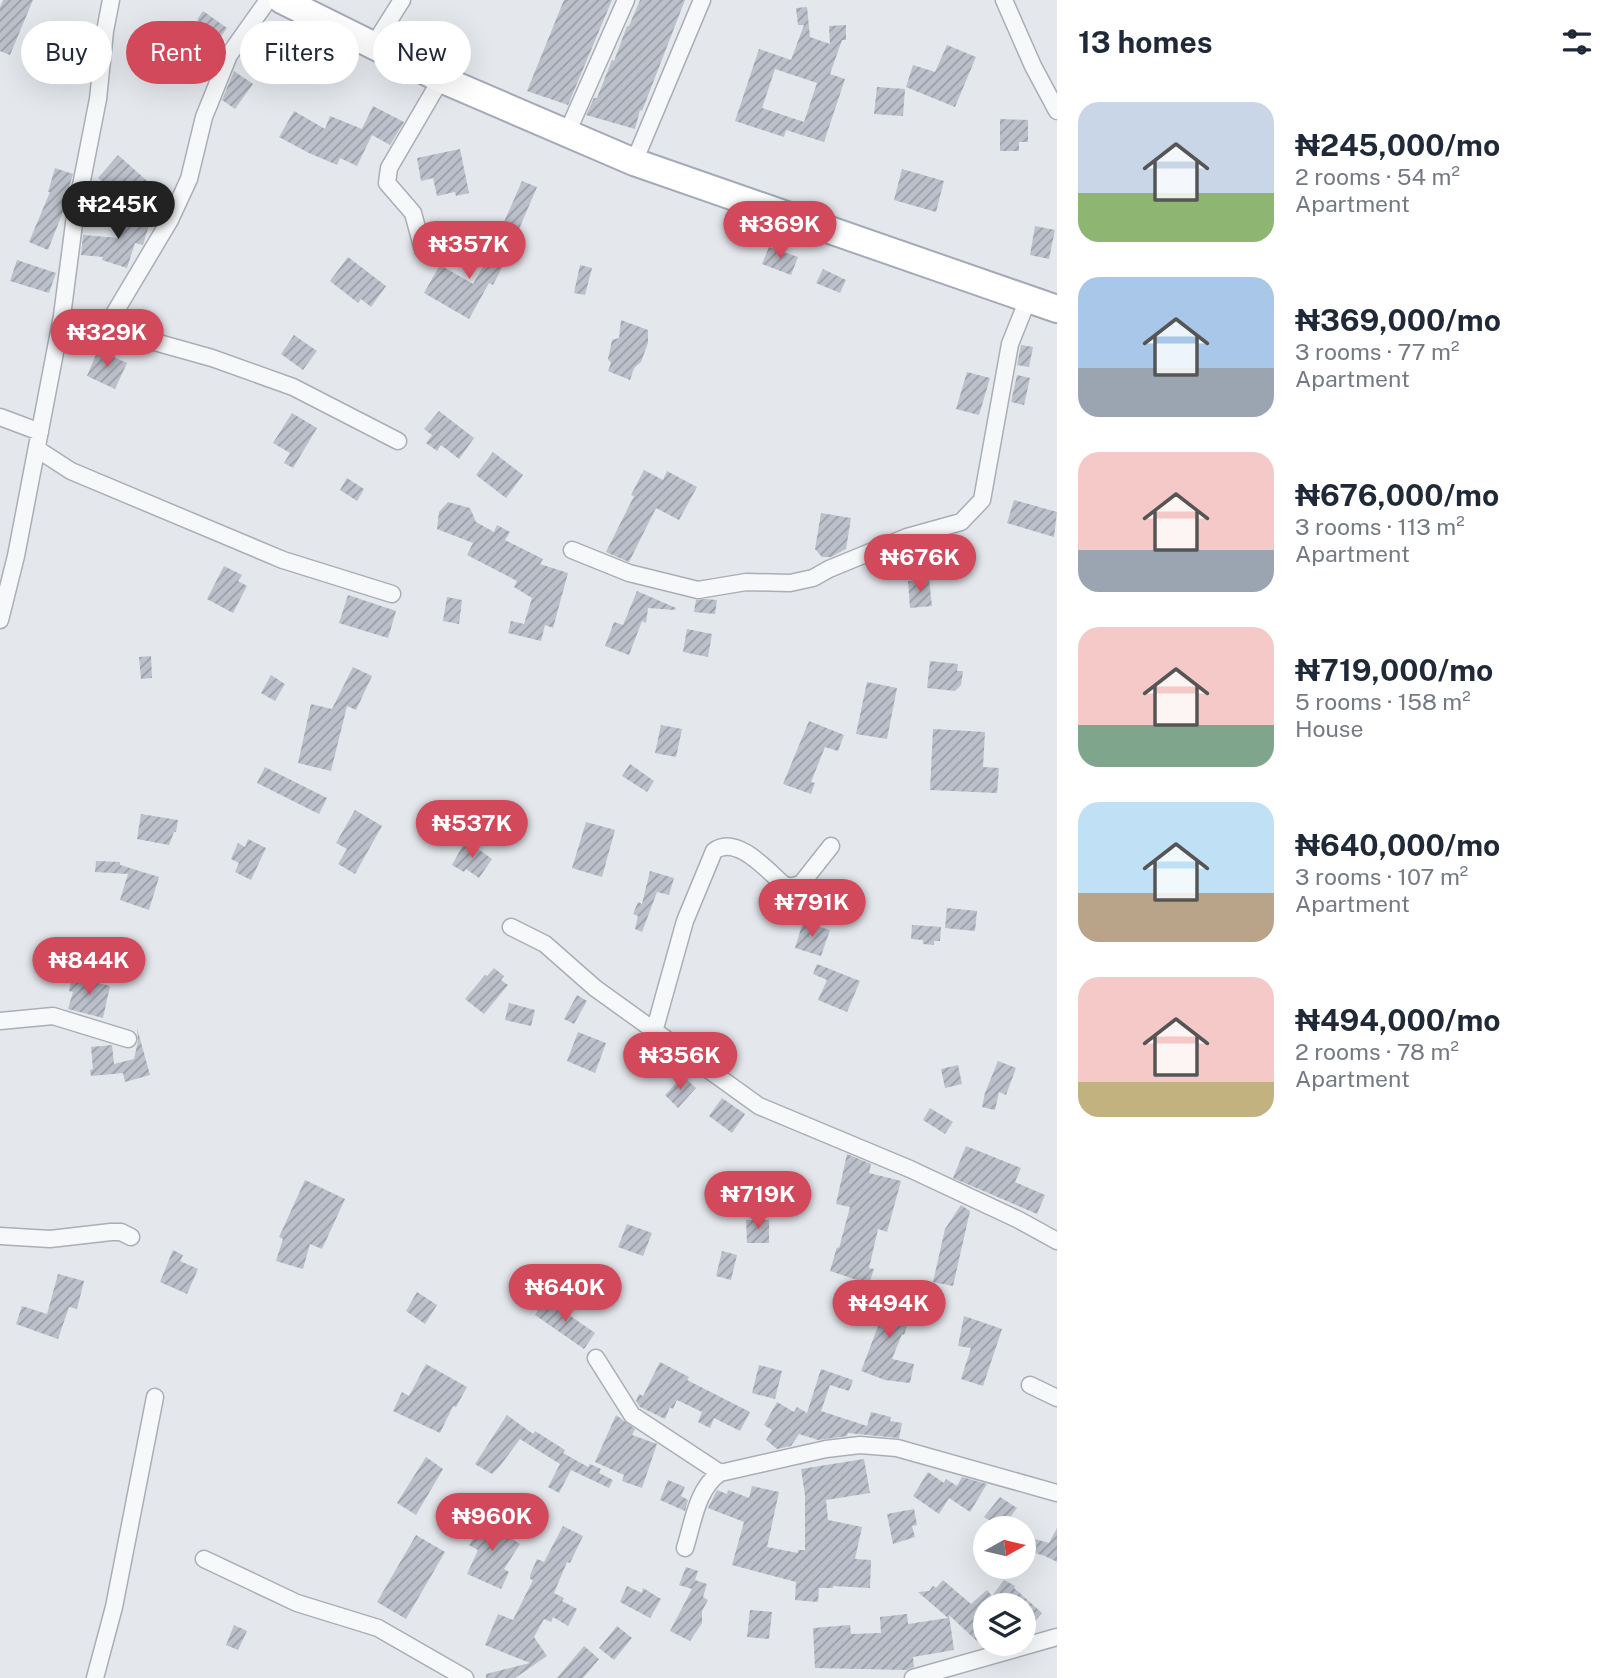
<!DOCTYPE html>
<html lang="en">
<head>
<meta charset="utf-8">
<style>
  body { margin:0; font-family:"Public Sans",sans-serif; background:#f6f6f7; color:#1f2937; height:100vh; display:flex; flex-direction:column; font-size:26px; white-space:nowrap }
  * { box-sizing:border-box; margin:0 }
  p { font-size:23px; color:#747a83 }
  .icon { flex:none; width:38px; height:38px; fill:none; stroke:currentColor; stroke-width:2; stroke-linecap:round; stroke-linejoin:round }
  .map { position:relative; flex:1; overflow:hidden }
  .details { display:flex; flex-direction:column; background:#fff; width:560px }
  .details>* { flex:none }
  .hud { position:absolute; left:21px; top:21px; width:665px; height:63px; display:flex; gap:14px }
  .needle { width:46px; rotate:82deg }
  .tools { position:absolute; left:973px; top:1516px; display:grid; gap:14px }
  .tools a { display:grid; place-items:center; width:63px; height:63px; border-radius:50%; background:#fff; box-shadow:0 7px 28px #0002; font-size:35px }
  .price { position:absolute; translate:-50% -60px; padding:0 16px; border-radius:24px; background:#d1495b; color:#fff; font-size:23px; line-height:46px; filter:drop-shadow(0 2px 4px #0008) }
  .price::after { content:''; position:absolute; left:50%; top:42px; width:21px; height:16px; margin-left:-10px; background:inherit; clip-path:polygon(0 0,100% 0,50% 100%) }
  .price.active { background:#222; color:#fff }
  ul { padding:0; list-style:none }
  li { display:flex; align-items:center; gap:21px; height:175px; padding:0 21px }
  li span { display:grid; place-items:center; flex:none; width:196px; height:140px; border-radius:21px; color:#555 }
  li>.icon { margin-inline-start:auto }
  span .icon { width:84px; height:84px; fill:#fffc; stroke-width:1 }
  li b { font-size:30px }
  h2 { display:flex; justify-content:space-between; align-items:center; height:84px; padding:0 21px; font-size:30px }
  .chip { padding:0 24px; border-radius:32px; background:#fff; box-shadow:0 7px 28px #0002; font-size:24px; line-height:63px }
  .chip.active { background:#d1495b; color:#fff }
  main { display:flex; flex:1; min-height:0 }
  .map>svg:first-child { display:block }
</style>
</head>
<body>
<main>
<div class="map">
<svg width="1057" height="1678" viewBox="0 0 1057 1678">
  <defs>
    <pattern id="building-hatch" width="6" height="6" patternUnits="userSpaceOnUse" patternTransform="scale(1.75)"><rect width="6" height="6" fill="#bbc0ca"/><path d="M-1 1l2-2M0 6l6-6M5 7l2-2" fill="none" stroke="#989da6"/></pattern>
  </defs>
  <rect width="100%" height="100%" fill="#e4e7ec"/>
  <!-- building -->
  <path fill="url(#building-hatch)" fill-rule="evenodd" d="M3,0H33L10,55L0,51V7Z
    M564,0H612L568,105L527,91Z
    M640,0H685L642,111L640,110L635,129L586,115L594,98H597L612,60L614,61L627,26H629Z
    M807,7L810,37L830,44L829,26L846,25V40H842L830,74L845,79L824,142L786,130L784,137L735,121L759,49L791,60L804,25H798L796,8ZM775,69L817,83L804,122L762,108Z
    M203,11L227,28L217,42L219,43L203,62L185,47L204,25L197,20Z
    M256,35L275,46L269,57L249,45Z
    M947,45L976,57L955,107L906,87L913,65L935,72Z
    M234,71L253,84L235,109L222,100Z
    M877,87L905,89L903,116L874,114Z
    M373,106L404,122L390,145L372,135L357,166L340,158L337,165L309,153L279,137L294,111L325,129L330,116L362,129Z
    M1000,119L1028,120V142H1019V151H1000Z
    M460,149L469,193L456,196L455,192L437,196L433,178L421,181L417,158Z
    M118,155L155,188L142,203L118,182L112,190L98,178Z
    M55,168L73,174L64,203L66,204L48,250L29,242L50,192H48Z
    M902,169L944,181L936,212L894,200Z
    M522,181L537,187L519,229L504,222Z
    M127,211L151,218L143,245L135,243L127,268L102,260L103,257L81,255L83,235L119,238Z
    M1035,226L1055,230L1049,259L1030,255Z
    M510,228L520,233L493,285L489,283L469,319L424,293L440,265L473,284L490,254L495,257Z
    M769,247L798,257L791,275L762,264Z
    M348,257L386,286L371,307L361,299L358,303L330,281Z
    M17,260L56,273L49,293L10,281Z
    M580,265L592,268L585,295L574,293Z
    M823,269L846,280L840,293L816,283Z
    M621,320L648,330V343L641,362L634,368L630,380L608,371L611,363L608,359L612,340L619,338Z
    M294,335L317,351L303,370L281,354Z
    M1021,345L1033,347L1029,367L1017,365Z
    M98,350L127,363L115,389L87,376Z
    M967,372L990,378L979,415L956,409Z
    M1017,375L1030,378L1024,405L1011,402Z
    M439,411L474,438L459,459L441,445L437,451L426,443L432,435L424,429Z
    M292,413L317,428L293,468L284,463L290,453L273,443Z
    M493,452L523,475L506,498L476,475Z
    M644,470L663,480L667,471L697,487L679,520L656,508L629,562L606,552L634,496L631,495Z
    M347,478L364,489L357,501L340,490Z
    M1014,500L1057,512L1054,537L1007,523Z
    M448,502L470,508L476,522L494,532L497,525L510,532L505,540L543,559L540,564L568,573L553,628L545,625L541,641L508,633L511,621L524,624L532,598L514,587L517,581L467,555L473,543L437,529L439,512Z
    M821,513L851,518L846,549L831,557H822L815,549Z
    M224,566L242,575L238,581L247,586L233,613L207,599Z
    M929,580L932,606L910,608L908,581Z
    M637,591L676,608L675,610L648,608L646,623L642,621L629,655L605,646L614,622L623,625Z
    M348,595L396,611L388,638L339,623Z
    M447,597L462,600L459,624L443,621Z
    M705,599L717,600L715,614L694,612L696,600Z
    M687,629L712,634L708,657L683,652Z
    M151,656L152,678L141,679L139,657Z
    M930,661L958,664L957,671H963L961,685L955,691L927,688Z
    M353,667L372,676L356,710L347,706L331,771L298,763L311,704L332,709Z
    M271,675L285,684L275,701L261,693Z
    M867,682L897,688L887,739L856,734Z
    M809,721L844,735L838,751L825,747L811,782L815,783L811,794L783,784Z
    M661,725L682,729L676,757L655,753Z
    M933,729L985,732L983,767L999,768L997,793L930,790Z
    M630,764L654,781L647,792L622,776Z
    M265,767L327,798L319,814L257,783Z
    M355,810L382,826L355,874L338,864L347,849L336,843Z
    M141,814L178,820L176,832H174L169,845L137,839Z
    M586,822L615,830L602,877L572,868Z
    M248,839L266,848L251,880L235,872L239,863L231,859L238,843L245,847Z
    M466,840L492,859L479,878L466,869L464,872L452,865Z
    M96,861L120,862V865L159,877L149,910L120,900L128,874L95,872Z
    M650,871L674,878L669,895L657,892L642,932L635,929L638,916L633,914L638,902L642,904Z
    M947,908L977,911L975,931L945,928Z
    M803,922L830,930L821,956L795,948Z
    M912,925L941,927L940,941H934V945L923,944V940L911,939Z
    M817,964L860,981L847,1012L818,1000L827,980L813,974Z
    M494,968L504,976L501,980L508,985L484,1014L465,999L485,975L487,976Z
    M72,977L110,986L103,1018L68,1009L73,992L69,991Z
    M577,995L587,1001L574,1024L564,1019Z
    M509,1003L535,1010L531,1026L505,1020Z
    M137,1028L150,1075L125,1082L123,1073L91,1076L90,1070L93,1069L91,1047L112,1045L114,1064L134,1059L138,1041Z
    M578,1032L606,1043L595,1073L567,1061Z
    M998,1061L1016,1068L1006,1095L999,1092L995,1110L982,1107L985,1093Z
    M958,1065L962,1084L945,1088L941,1069Z
    M683,1076L696,1088L678,1108L665,1095Z
    M722,1098L745,1114L732,1133L709,1116Z
    M930,1108L953,1122L945,1134L923,1120Z
    M966,1146L1021,1168L1015,1182L1045,1195L1037,1214L953,1178Z
    M847,1154L871,1164L869,1173L901,1181L887,1232L878,1229L869,1268L874,1269L869,1284L830,1271L837,1247L839,1248L850,1207L836,1204Z
    M305,1180L345,1199L322,1249L310,1244L303,1269L276,1261L283,1239L279,1237Z
    M961,1205L970,1211L953,1286L933,1282L945,1229Z
    M746,1220H769V1243H747Z
    M627,1224L652,1233L643,1256L618,1247Z
    M173,1250L183,1255L180,1261L198,1269L187,1294L160,1282Z
    M722,1251L737,1255L731,1280L716,1276Z
    M58,1274L84,1281L77,1309L69,1307L58,1339L16,1324L22,1306L47,1314Z
    M876,1291L887,1294L902,1292L899,1305L913,1308L904,1335L902,1334L892,1359L914,1364L910,1383L885,1380L861,1371L882,1316L876,1315Z
    M417,1292L437,1305L425,1324L406,1311Z
    M546,1299L595,1333L584,1349L535,1315Z
    M964,1316L1002,1329L983,1386L961,1379L971,1348L958,1346Z
    M660,1362L689,1377L687,1380L750,1412L740,1431L714,1418L710,1428L698,1422L702,1412L677,1400L673,1409L670,1407L665,1419L640,1407L636,1401L639,1394L643,1396Z
    M426,1364L467,1387L456,1407L453,1406L440,1433L393,1411L402,1392L409,1396Z
    M759,1365L782,1371L775,1399L752,1393Z
    M821,1369L853,1380L849,1391L830,1385L821,1411L867,1426L871,1412L891,1417L890,1421L902,1423L899,1438L848,1433L847,1436L818,1440L799,1434L791,1446L777,1449L766,1440L772,1430L764,1425L777,1402L794,1412L797,1407L807,1413Z
    M507,1415L533,1434L535,1431L565,1450L563,1453L588,1467L590,1464L601,1469L599,1473L613,1480L609,1488L571,1470L559,1493L548,1487L560,1464L520,1439L500,1466L492,1474L475,1464Z
    M616,1415L635,1429L632,1435L657,1444L642,1488L622,1481L624,1475L595,1462Z
    M426,1457L443,1469L416,1515L397,1503Z
    M864,1459L870,1493L826,1500L828,1520L862,1527L855,1559L871,1560L870,1588L833,1586V1588H819L818,1602L795,1600L796,1582L732,1565L744,1522L708,1508L717,1490L727,1494L728,1490L749,1498L752,1486L779,1492L767,1547L798,1553V1550H805V1495L801,1469Z
    M928,1472L944,1483L946,1479L957,1486L962,1477L987,1484L970,1512L949,1498L939,1514L913,1496Z
    M668,1480L685,1487L681,1496L688,1500L685,1511L660,1500Z
    M1000,1497L1017,1508L1011,1516L1026,1528H1001L984,1517Z
    M914,1509L917,1525L912,1526L915,1537L893,1544L887,1514Z
    M493,1516L503,1522L500,1526L504,1529L502,1532L520,1544L504,1569L509,1572L501,1589L467,1574L478,1550L469,1545L487,1517L491,1519Z
    M563,1526L583,1536L570,1563L567,1562L554,1593L564,1598L562,1601L577,1609L568,1626L553,1617L551,1622L544,1619L534,1637L547,1656L515,1678H486V1674L530,1663L485,1645L498,1614L513,1620L533,1580L530,1579V1575L537,1559L544,1562Z
    M1057,1528V1562L1045,1556L1024,1550V1529L1035,1539L1049,1543Z
    M416,1535L445,1552L406,1619L377,1602Z
    M686,1567L698,1571L695,1580L707,1584L703,1597L708,1600L702,1611V1623L690,1641L670,1631L692,1589L679,1585Z
    M943,1580L971,1604L987,1590L992,1596L1004,1580L1015,1586L1014,1588L1042,1613L1024,1634V1605H985V1638L980,1644L949,1615L954,1650L913,1657L914,1667L907,1670L815,1668L813,1628L850,1625L851,1634L881,1633L880,1617L907,1614L908,1624L948,1618L918,1592L929,1591L933,1586L936,1588Z
    M627,1586L642,1593L643,1588L661,1599L650,1618L620,1602Z
    M750,1610L772,1612L769,1639L747,1637Z
    M234,1625L247,1631L238,1650L226,1645Z
    M617,1626L632,1638L614,1660L599,1648Z
    M584,1646L599,1659L583,1678H557Z"/>
  <g fill="none" stroke-linecap="round" stroke-linejoin="round">
    <defs>
      <path id="minor" d="M1004,0L1033,66L1057,111
        M373,46L402,0
        M567,133L626,0
        M634,162L702,0
        M423,250L413,213L387,183L389,168L441,79
        M62,316L212,358L293,387L398,441
        M105,329L170,220L189,179L204,117L229,55L268,0
        M0,417L40,432
        M37,449L71,471L283,560L392,594
        M572,550L629,573L698,590L746,582L790,583L813,578L829,569L907,537L961,522L982,500L1010,344L1028,299
        M0,620L16,556L62,316L75,216L98,99L105,31L111,0
        M511,927L545,944L595,988L759,1106L910,1169L1019,1220L1057,1241
        M0,1021L53,1016L128,1039
        M654,1032L685,921L714,851C736,834 767,870 783,884L790,887L801,884L831,846
        M0,1236L50,1239L111,1232H121L131,1237
        M596,1358L632,1415L720,1473
        M1030,1385L1057,1398
        M685,1548C693,1523 697,1488 720,1473L826,1449L860,1445L897,1448L1057,1493
        M204,1559L297,1603L378,1628L465,1678
        M95,1678L114,1607L155,1397
        M913,1678L1057,1637"/>
      <path id="primary" d="M282,0L441,79L634,162L1057,309"/>
    </defs>
    <!-- minor casing -->
    <use href="#minor" stroke="#a9aeb7" stroke-width="19"/>
    <!-- primary casing -->
    <use href="#primary" stroke="#a3abb8" stroke-width="30"/>
    <!-- minor -->
    <use href="#minor" stroke="#f7f8fa" stroke-width="16"/>
    <!-- primary -->
    <use href="#primary" stroke="#fff" stroke-width="26"/>
  </g>
</svg>
<div class="tools">
<a><svg class="needle" viewBox="-14 -14 28 28"><path d="M0-13l5 13h-10z" fill="#e53935"/><path d="M0 13l5-13h-10z" fill="#747a83"/></svg></a>
<a><svg class="icon" aria-label="layers" viewBox="0 0 24 24"><path d="M12 4l9 5-9 5-9-5zM3 14l9 5 9-5"/></svg></a>
</div>
<b class="price active" style="left:118px;top:241px">₦245K</b>
<b class="price" style="left:780px;top:261px">₦369K</b>
<b class="price" style="left:469px;top:281px">₦357K</b>
<b class="price" style="left:107px;top:369px">₦329K</b>
<b class="price" style="left:920px;top:594px">₦676K</b>
<b class="price" style="left:472px;top:860px">₦537K</b>
<b class="price" style="left:812px;top:939px">₦791K</b>
<b class="price" style="left:89px;top:997px">₦844K</b>
<b class="price" style="left:680px;top:1092px">₦356K</b>
<b class="price" style="left:758px;top:1231px">₦719K</b>
<b class="price" style="left:565px;top:1324px">₦640K</b>
<b class="price" style="left:889px;top:1340px">₦494K</b>
<b class="price" style="left:492px;top:1553px">₦960K</b>
<div class="hud">
<a class="chip">Buy</a>
<a class="chip active">Rent</a>
<a class="chip">Filters</a>
<a class="chip">New</a>
</div>
</div>
<section class="details">
<h2>13 homes<svg class="icon" aria-label="filters" viewBox="0 0 24 24"><path d="M4 7h16M4 17h16"/><circle cx="9" cy="7" r="2"/><circle cx="15" cy="17" r="2"/></svg></h2>
<ul>
<li><span style="background:linear-gradient(#c9d6e8 65%,#8fb573 0)"><svg class="icon" aria-label="home" viewBox="0 0 24 24"><path d="M3 11l9-7 9 7M6 9v11h12V9"/></svg></span><div><b>₦245,000/mo</b><p>2 rooms · 54 m²</p><p>Apartment</p></div></li>
<li><span style="background:linear-gradient(#a9c7e8 65%,#9aa5b1 0)"><svg class="icon" aria-label="home" viewBox="0 0 24 24"><path d="M3 11l9-7 9 7M6 9v11h12V9"/></svg></span><div><b>₦369,000/mo</b><p>3 rooms · 77 m²</p><p>Apartment</p></div></li>
<li><span style="background:linear-gradient(#f6c9c9 70%,#9aa5b1 0)"><svg class="icon" aria-label="home" viewBox="0 0 24 24"><path d="M3 11l9-7 9 7M6 9v11h12V9"/></svg></span><div><b>₦676,000/mo</b><p>3 rooms · 113 m²</p><p>Apartment</p></div></li>
<li><span style="background:linear-gradient(#f6c9c9 70%,#7fa58c 0)"><svg class="icon" aria-label="home" viewBox="0 0 24 24"><path d="M3 11l9-7 9 7M6 9v11h12V9"/></svg></span><div><b>₦719,000/mo</b><p>5 rooms · 158 m²</p><p>House</p></div></li>
<li><span style="background:linear-gradient(#bfe0f5 65%,#b9a48a 0)"><svg class="icon" aria-label="home" viewBox="0 0 24 24"><path d="M3 11l9-7 9 7M6 9v11h12V9"/></svg></span><div><b>₦640,000/mo</b><p>3 rooms · 107 m²</p><p>Apartment</p></div></li>
<li><span style="background:linear-gradient(#f6c9c9 75%,#c2b280 0)"><svg class="icon" aria-label="home" viewBox="0 0 24 24"><path d="M3 11l9-7 9 7M6 9v11h12V9"/></svg></span><div><b>₦494,000/mo</b><p>2 rooms · 78 m²</p><p>Apartment</p></div></li>
</ul>
</section>
</main>
</body>
</html>
